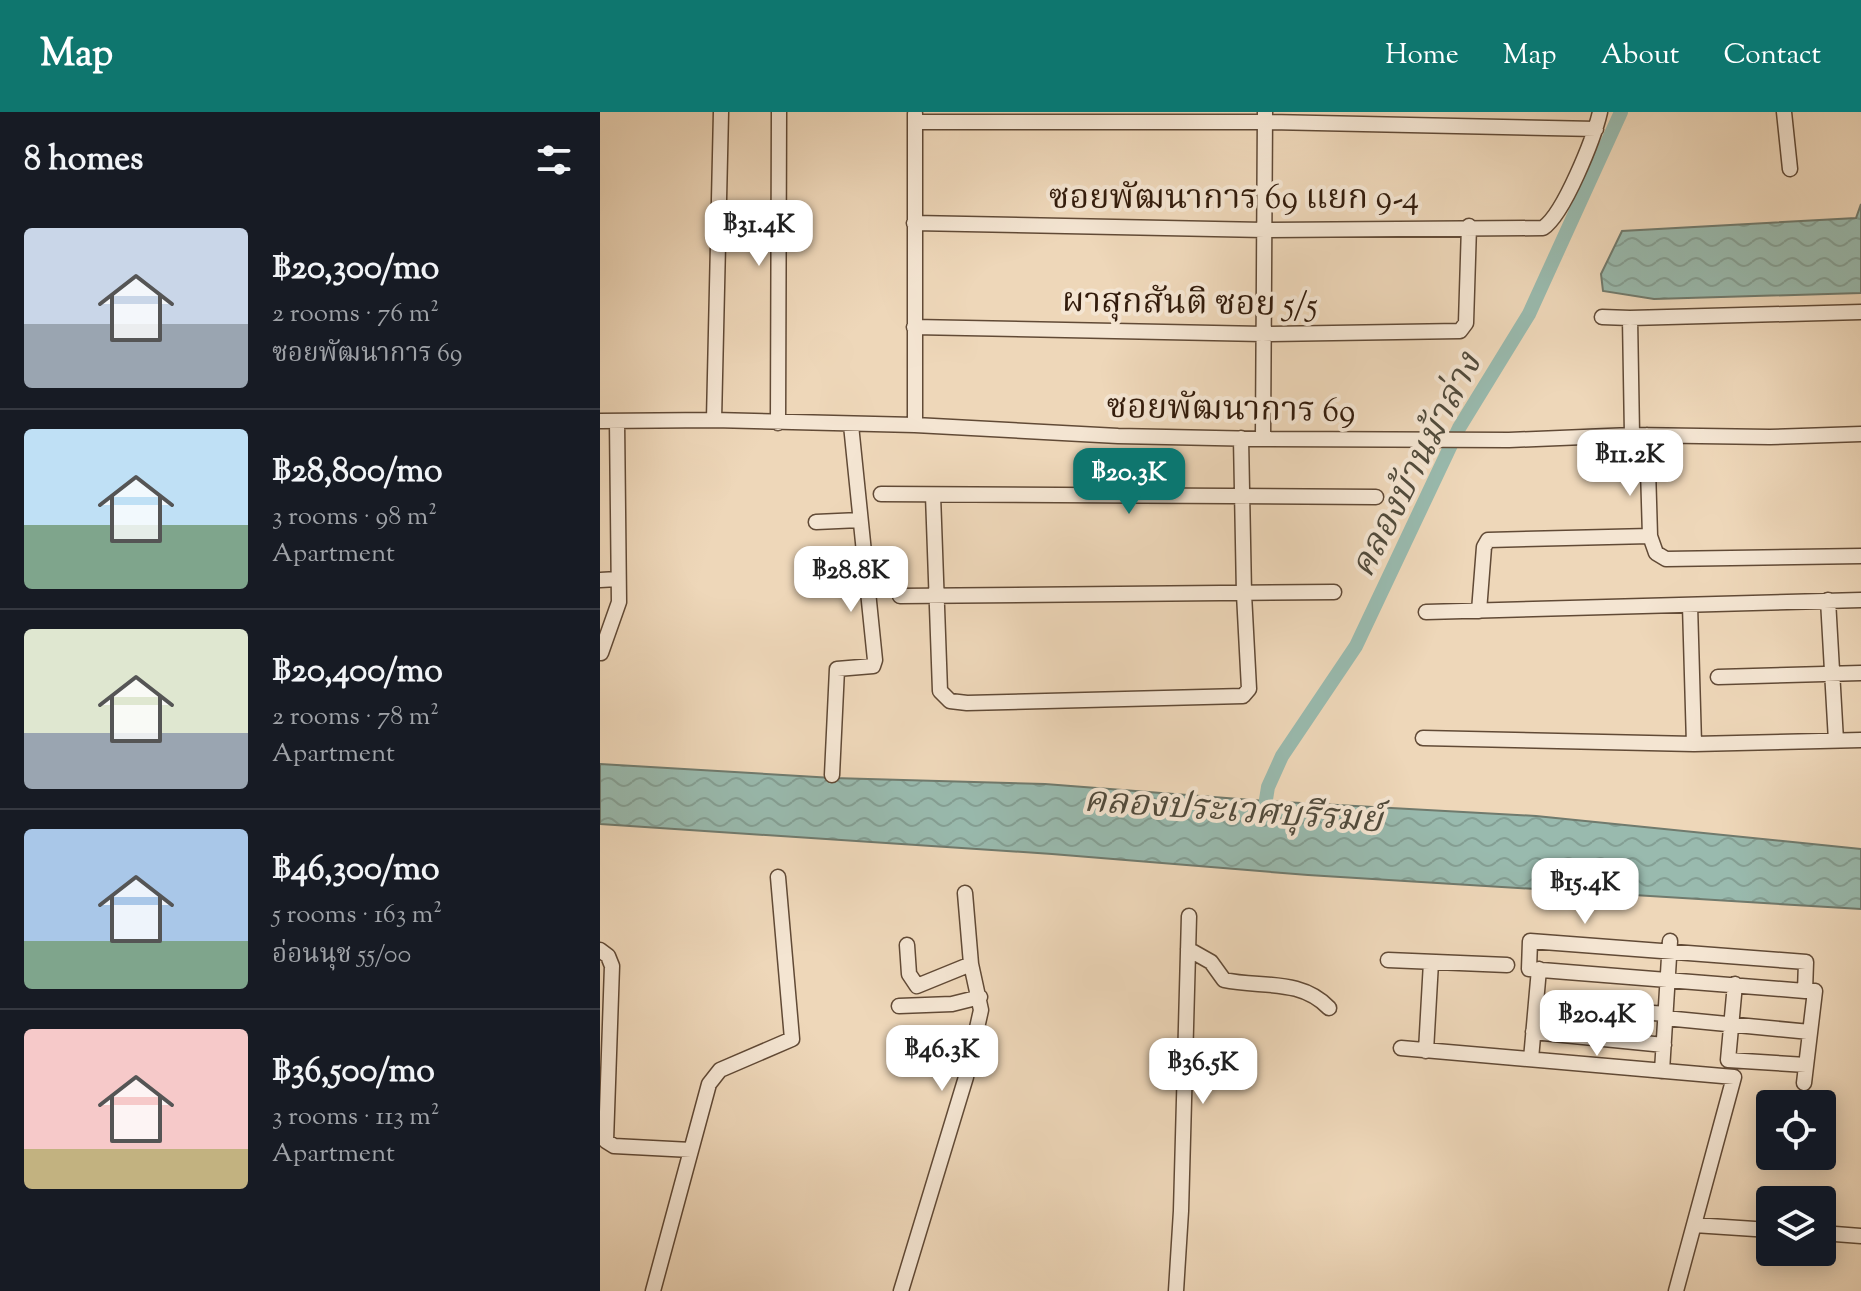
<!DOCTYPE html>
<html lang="en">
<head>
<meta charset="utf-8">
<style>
  body { margin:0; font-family:"Sorts Mill Goudy","Noto Serif Thai",serif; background:#242831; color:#f1f3f6; height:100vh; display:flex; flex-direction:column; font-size:30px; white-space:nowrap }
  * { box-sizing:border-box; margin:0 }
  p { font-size:26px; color:#9ea1a6 }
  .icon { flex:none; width:44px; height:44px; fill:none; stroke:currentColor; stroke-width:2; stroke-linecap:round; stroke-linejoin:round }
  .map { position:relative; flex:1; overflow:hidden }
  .sheet { display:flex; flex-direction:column; background:#171b24; width:600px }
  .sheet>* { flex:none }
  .tools { position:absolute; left:1156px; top:978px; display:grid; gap:16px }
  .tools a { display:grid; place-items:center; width:80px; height:80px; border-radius:8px; background:#171b24; box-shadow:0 4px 20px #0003; font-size:40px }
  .price { position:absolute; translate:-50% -68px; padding:0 18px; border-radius:16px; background:#fff; color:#222; font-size:26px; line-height:52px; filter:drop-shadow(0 2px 4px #0008) }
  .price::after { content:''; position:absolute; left:50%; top:48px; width:24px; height:18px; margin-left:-12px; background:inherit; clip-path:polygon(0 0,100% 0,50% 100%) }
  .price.selected { background:#0f766e; color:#fff }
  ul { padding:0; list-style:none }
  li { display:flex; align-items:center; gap:24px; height:200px; padding:0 24px }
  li+li { border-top:2px solid #363941 }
  li span { display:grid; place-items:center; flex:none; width:224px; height:160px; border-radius:8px; color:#555 }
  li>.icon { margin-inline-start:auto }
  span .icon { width:96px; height:96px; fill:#fffc; stroke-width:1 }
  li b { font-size:34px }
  h2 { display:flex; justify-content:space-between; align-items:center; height:96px; padding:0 24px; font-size:34px }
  header { display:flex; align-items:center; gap:48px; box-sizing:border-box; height:112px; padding:0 40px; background:#0f766e; color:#fff }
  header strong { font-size:38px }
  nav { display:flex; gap:44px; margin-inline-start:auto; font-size:28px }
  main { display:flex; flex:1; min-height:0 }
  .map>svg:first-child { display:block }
</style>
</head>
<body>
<header>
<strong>Map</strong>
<nav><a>Home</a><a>Map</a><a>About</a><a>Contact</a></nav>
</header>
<main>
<section class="sheet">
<h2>8 homes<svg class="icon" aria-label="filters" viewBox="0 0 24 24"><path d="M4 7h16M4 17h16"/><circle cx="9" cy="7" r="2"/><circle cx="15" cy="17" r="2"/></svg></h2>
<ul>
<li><span style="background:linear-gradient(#c9d6e8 60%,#9aa5b1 0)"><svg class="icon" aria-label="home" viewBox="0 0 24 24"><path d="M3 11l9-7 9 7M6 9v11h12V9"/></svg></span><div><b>฿20,300/mo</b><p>2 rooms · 76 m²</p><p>ซอยพัฒนาการ 69</p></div></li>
<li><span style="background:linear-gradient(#bfe0f5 60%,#7fa58c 0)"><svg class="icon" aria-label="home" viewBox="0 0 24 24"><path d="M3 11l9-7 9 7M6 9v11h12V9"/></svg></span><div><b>฿28,800/mo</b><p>3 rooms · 98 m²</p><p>Apartment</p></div></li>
<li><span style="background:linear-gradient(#dfe7d0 65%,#9aa5b1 0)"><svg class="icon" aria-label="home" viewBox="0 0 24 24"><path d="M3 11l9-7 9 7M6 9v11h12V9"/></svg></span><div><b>฿20,400/mo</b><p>2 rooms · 78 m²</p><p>Apartment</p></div></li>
<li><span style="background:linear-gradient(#a9c7e8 70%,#7fa58c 0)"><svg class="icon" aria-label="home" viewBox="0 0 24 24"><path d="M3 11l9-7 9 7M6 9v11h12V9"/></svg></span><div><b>฿46,300/mo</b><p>5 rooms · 163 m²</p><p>อ่อนนุช 55/00</p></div></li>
<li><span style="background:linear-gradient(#f6c9c9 75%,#c2b280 0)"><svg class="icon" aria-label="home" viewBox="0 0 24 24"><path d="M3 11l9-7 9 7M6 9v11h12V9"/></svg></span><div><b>฿36,500/mo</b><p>3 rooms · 113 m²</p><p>Apartment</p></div></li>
</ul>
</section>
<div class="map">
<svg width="1261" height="1179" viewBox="0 0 1261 1179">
  <defs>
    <pattern id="water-waves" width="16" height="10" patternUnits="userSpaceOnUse" patternTransform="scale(2)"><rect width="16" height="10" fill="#99baae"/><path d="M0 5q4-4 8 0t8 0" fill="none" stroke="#849f94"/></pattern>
  </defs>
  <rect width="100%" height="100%" fill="#eed7b9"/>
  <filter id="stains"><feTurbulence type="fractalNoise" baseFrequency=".0025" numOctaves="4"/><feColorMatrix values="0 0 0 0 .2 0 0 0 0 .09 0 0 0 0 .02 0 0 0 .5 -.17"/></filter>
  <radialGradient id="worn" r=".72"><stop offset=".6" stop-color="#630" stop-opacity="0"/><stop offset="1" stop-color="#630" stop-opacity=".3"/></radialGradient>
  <!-- water -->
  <path fill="url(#water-waves)" stroke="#707a6d" stroke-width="2" d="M1261,92V181L1054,187L1003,179L1001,162L1022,119L1256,106Z
    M0,652L233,666L445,672L665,689L936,704L1261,737V797L708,763L452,742L0,712Z"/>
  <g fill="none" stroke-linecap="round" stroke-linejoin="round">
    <!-- canal -->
    <path stroke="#99baae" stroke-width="14" d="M663,706L668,675L682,644L756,534L859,316L929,202L1021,0"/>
    <defs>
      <path id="minor" d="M1184,0L1190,57
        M315,10H665L996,17
        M314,111L664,118L943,116C964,102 994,26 1000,0
        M1002,205L1030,206L1032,323
        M1030,206L1261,200
        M314,215L663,222L860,219L866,211L869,114
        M114,308L121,0
        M0,309L114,308L315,313L518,324L663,327L909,328L1032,323L1170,325L1261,322
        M178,311L179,0
        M315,313V2
        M1047,323L1050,424L1056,441L1066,447L1261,444
        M663,327L665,0
        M281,382L776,385
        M333,383L340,579L350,589L367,591L643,584L649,577L644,482L641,326
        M216,410L260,408
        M0,468L18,467
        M300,484L734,480
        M1228,488L1236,629
        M1090,493L1094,632
        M879,499L884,435L888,428L1050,424
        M826,500L1261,488
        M1,541L19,490L17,309
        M1118,565L1261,561
        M823,626L1094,632L1261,628
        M232,663L237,557L273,554L275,548L251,313
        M307,833L309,862L317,874L371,852
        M588,837L611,850L624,868C661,876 700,866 729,896
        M0,838L8,844L12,854L6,1029L14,1034L91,1038
        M788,848L907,853
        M1135,872L1128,948L1206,953
        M936,892L1066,902
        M299,894L352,892L380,885
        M1065,906L1210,920
        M933,920L1064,933
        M801,936L1134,965L1076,1179
        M826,939L831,850
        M931,947L939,857
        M1062,959L1070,829
        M1204,971L1215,879H1205L929,857L930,829L1206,850L1205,879
        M1094,1113L1170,1118
        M1222,1121L1261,1124
        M53,1179L109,972L120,958L192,927L178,765
        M301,1179L366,965L381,898L371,852L365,781
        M576,1179L581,1099L589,804"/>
    </defs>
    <!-- minor casing -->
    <use href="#minor" stroke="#614a36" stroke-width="17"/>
    <!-- minor -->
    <use href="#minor" stroke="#f4e5d2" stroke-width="14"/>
  </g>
  <g text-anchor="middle" stroke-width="8" stroke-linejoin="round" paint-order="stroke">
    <!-- street labels -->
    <g font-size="34" fill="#321b0b" stroke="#f4e5d2">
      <text x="634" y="96">ซอยพัฒนาการ 69 แยก 9-4</text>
      <text transform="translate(590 189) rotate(1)" y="12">ผาสุกสันติ ซอย 5/5</text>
      <text transform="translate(631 295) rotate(1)" y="12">ซอยพัฒนาการ 69</text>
    </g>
    <!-- water labels -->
    <g font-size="36" font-style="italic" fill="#514b3c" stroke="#f4e5d2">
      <text transform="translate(814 352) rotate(-63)" y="13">คลองบ้านม้าล่าง</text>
      <text transform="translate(633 696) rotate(4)" y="13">คลองประเวศบุรีรมย์</text>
    </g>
  </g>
  <rect width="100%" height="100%" filter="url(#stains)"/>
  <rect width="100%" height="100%" fill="url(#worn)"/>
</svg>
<div class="tools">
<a><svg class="icon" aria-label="locate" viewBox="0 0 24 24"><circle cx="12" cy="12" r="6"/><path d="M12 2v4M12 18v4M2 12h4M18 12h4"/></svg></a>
<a><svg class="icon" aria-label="layers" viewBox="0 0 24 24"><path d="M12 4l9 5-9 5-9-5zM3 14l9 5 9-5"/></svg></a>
</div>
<b class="price" style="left:159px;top:156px">฿31.4K</b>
<b class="price" style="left:1030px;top:386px">฿11.2K</b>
<b class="price selected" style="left:529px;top:404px">฿20.3K</b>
<b class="price" style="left:251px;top:502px">฿28.8K</b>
<b class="price" style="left:985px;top:814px">฿15.4K</b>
<b class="price" style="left:997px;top:946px">฿20.4K</b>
<b class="price" style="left:342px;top:981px">฿46.3K</b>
<b class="price" style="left:603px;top:994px">฿36.5K</b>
</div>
</main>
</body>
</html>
